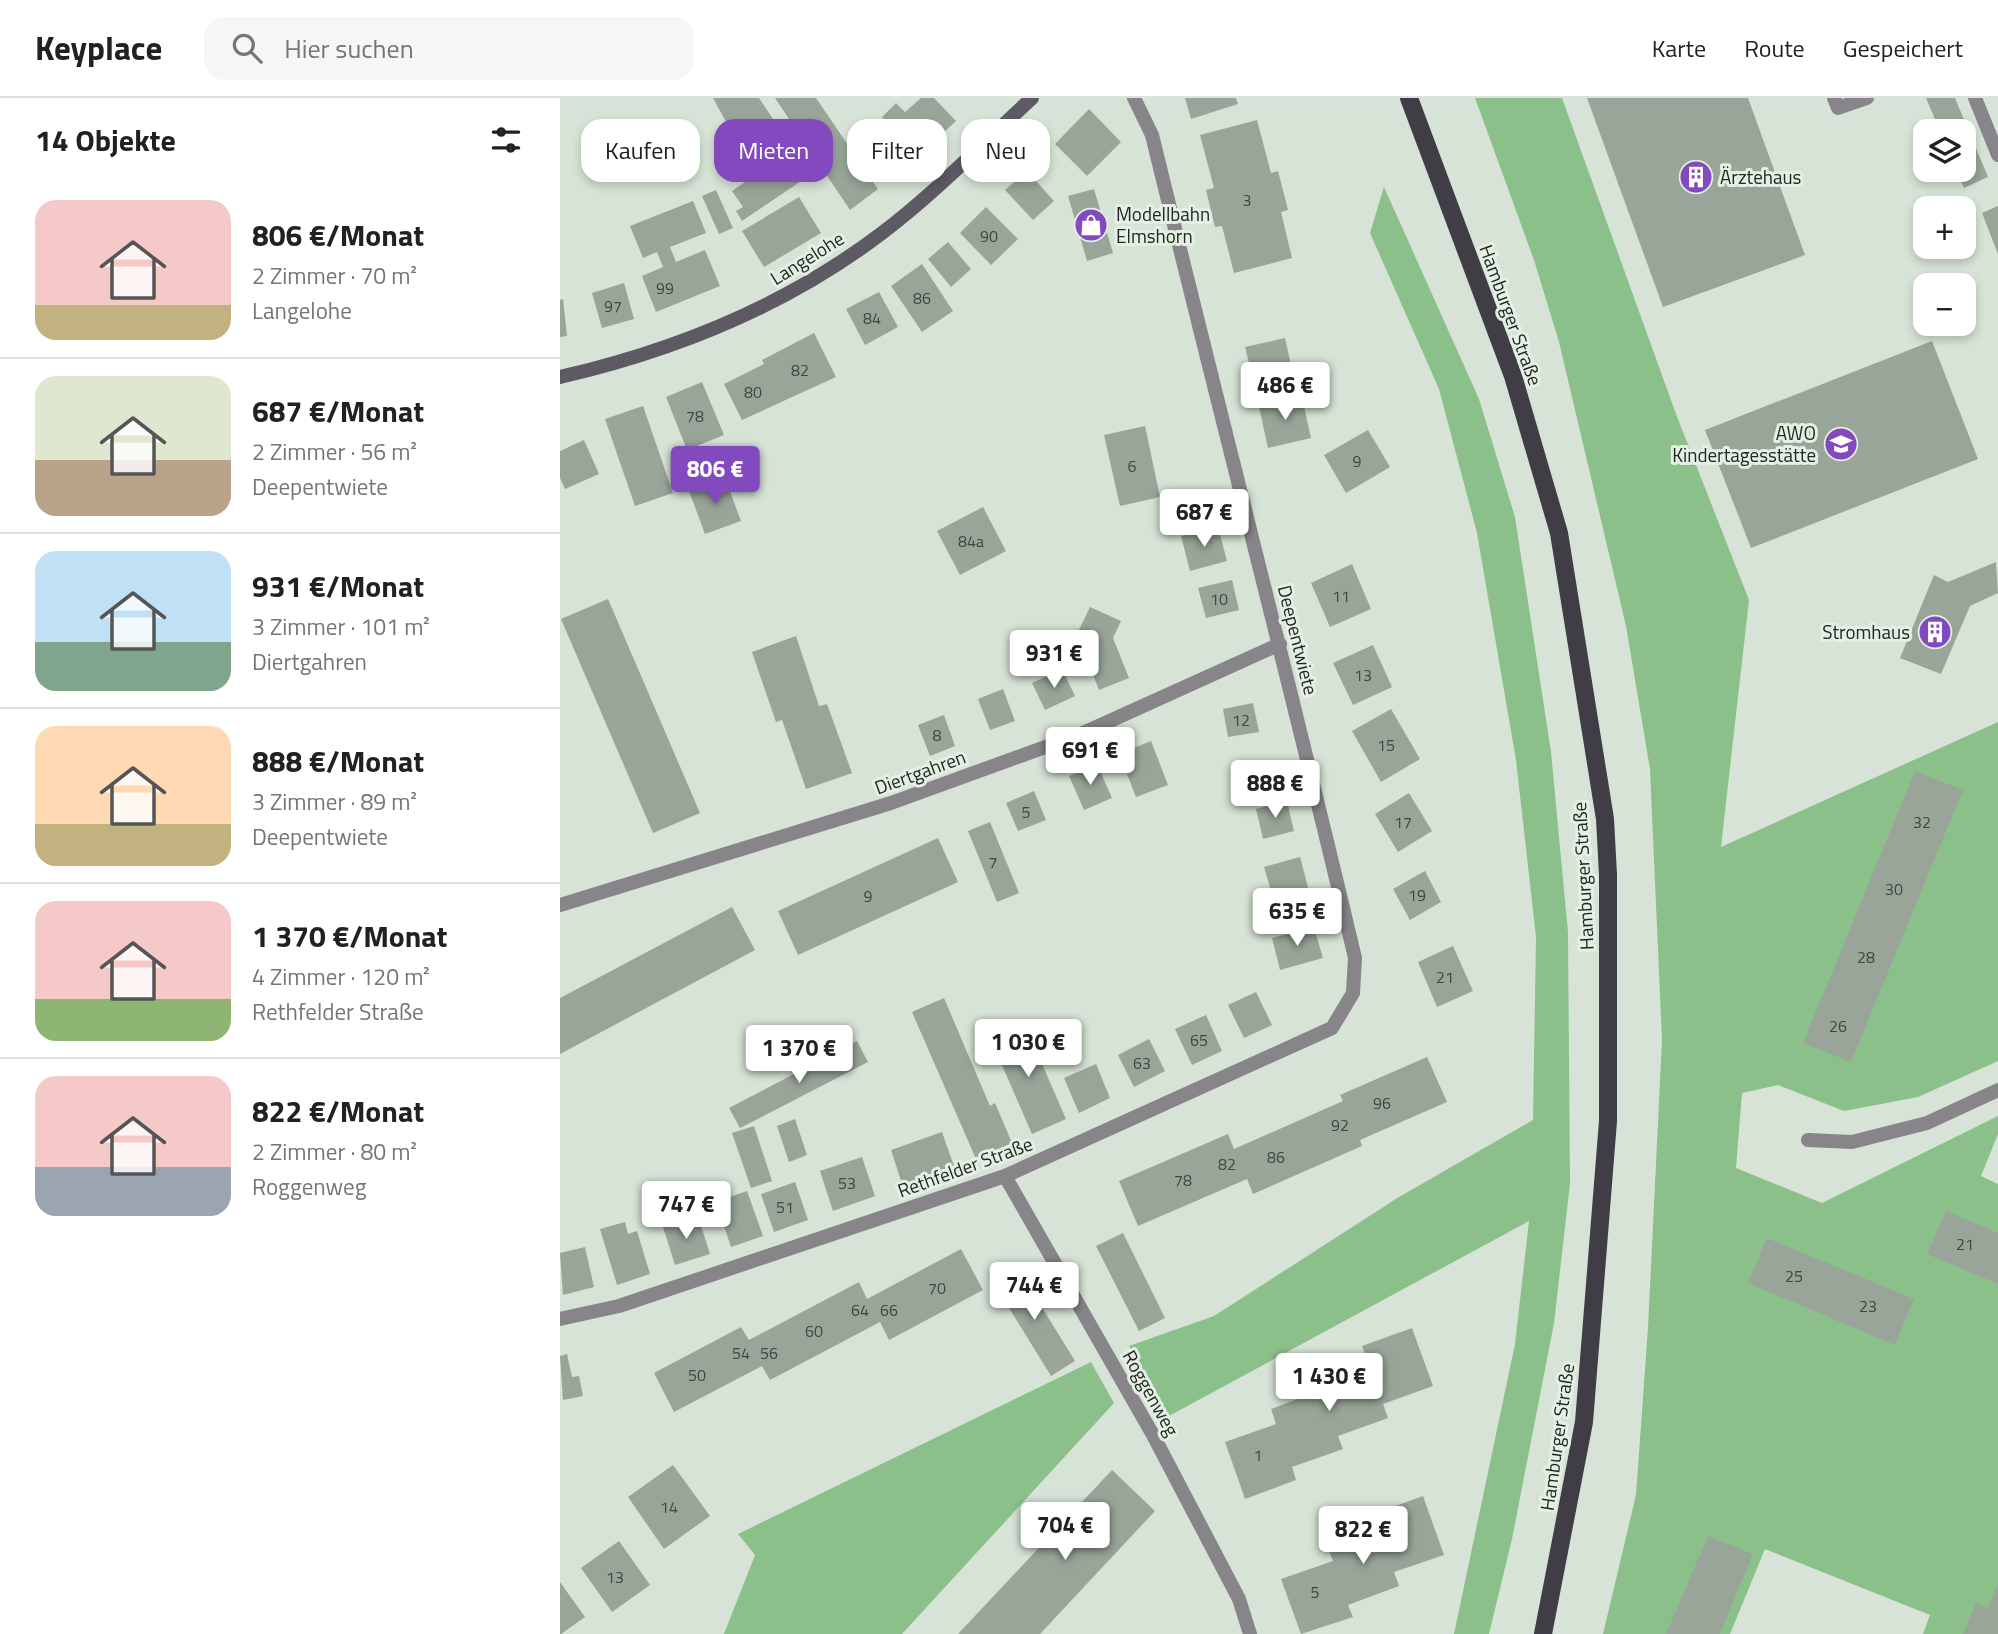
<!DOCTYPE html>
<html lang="de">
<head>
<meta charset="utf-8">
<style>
  body { margin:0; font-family:"Titillium Web",sans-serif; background:#f6f6f6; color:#202124; height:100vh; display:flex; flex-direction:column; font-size:26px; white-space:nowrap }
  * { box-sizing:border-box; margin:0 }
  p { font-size:23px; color:#757577 }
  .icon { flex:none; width:38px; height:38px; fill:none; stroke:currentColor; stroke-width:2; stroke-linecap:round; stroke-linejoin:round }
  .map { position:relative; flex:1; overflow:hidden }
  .side { display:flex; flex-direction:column; background:#fff; width:560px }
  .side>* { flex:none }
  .banner { position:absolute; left:21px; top:21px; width:665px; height:63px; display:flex; gap:14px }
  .tools { position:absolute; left:1353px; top:21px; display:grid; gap:14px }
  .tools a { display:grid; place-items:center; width:63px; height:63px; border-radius:14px; background:#fff; box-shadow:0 4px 10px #0003; font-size:35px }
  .price { position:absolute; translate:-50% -60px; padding:0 16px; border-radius:7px; background:#fff; color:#222; font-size:23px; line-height:46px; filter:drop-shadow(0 2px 4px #0008) }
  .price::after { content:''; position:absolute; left:50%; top:42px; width:21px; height:16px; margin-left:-10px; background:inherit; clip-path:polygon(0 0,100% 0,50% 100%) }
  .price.selected { background:#8349bf; color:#fff }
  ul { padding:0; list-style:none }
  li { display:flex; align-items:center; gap:21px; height:175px; padding:0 35px }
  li+li { border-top:2px solid #e0e0e0 }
  li span { display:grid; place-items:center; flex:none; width:196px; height:140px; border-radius:21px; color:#555 }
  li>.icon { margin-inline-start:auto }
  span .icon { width:84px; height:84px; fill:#fffc; stroke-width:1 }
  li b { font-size:30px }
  h2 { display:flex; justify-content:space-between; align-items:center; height:84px; padding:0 35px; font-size:30px }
  .tag { padding:0 24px; border-radius:21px; background:#fff; box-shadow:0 4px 10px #0003; font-size:24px; line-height:63px }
  .tag.selected { background:#8349bf; color:#fff }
  header { display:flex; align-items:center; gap:42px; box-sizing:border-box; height:98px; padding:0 35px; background:#fff; border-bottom:2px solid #e0e0e0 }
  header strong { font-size:33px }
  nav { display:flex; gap:38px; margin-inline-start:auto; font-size:24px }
  .search { width:490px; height:63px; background:#f6f6f6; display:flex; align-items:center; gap:18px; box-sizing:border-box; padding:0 24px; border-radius:21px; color:#757577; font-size:26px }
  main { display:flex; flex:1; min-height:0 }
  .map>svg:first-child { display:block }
</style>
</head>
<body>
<header>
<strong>Keyplace</strong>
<div class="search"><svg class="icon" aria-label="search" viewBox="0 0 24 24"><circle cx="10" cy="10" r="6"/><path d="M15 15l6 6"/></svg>Hier suchen</div>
<nav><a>Karte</a><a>Route</a><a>Gespeichert</a></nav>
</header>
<main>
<section class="side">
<h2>14 Objekte<svg class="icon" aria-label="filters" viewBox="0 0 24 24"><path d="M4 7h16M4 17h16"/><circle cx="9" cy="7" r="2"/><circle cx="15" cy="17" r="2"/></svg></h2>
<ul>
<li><span style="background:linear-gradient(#f6c9c9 75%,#c2b280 0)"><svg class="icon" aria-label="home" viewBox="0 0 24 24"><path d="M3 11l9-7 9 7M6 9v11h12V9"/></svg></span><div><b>806 €/Monat</b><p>2 Zimmer · 70 m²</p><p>Langelohe</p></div></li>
<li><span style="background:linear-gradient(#dfe7d0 60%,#b9a48a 0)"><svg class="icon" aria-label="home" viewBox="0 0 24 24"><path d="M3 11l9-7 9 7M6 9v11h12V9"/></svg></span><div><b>687 €/Monat</b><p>2 Zimmer · 56 m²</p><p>Deepentwiete</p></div></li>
<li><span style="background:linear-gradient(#bfe0f5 65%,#7fa58c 0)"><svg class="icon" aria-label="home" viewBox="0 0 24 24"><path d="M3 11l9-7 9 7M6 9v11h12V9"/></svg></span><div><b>931 €/Monat</b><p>3 Zimmer · 101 m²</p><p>Diertgahren</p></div></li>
<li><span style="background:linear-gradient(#ffd9b3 70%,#c2b280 0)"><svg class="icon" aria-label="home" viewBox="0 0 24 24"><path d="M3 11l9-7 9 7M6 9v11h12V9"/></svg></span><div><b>888 €/Monat</b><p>3 Zimmer · 89 m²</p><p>Deepentwiete</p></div></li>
<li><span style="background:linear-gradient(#f6c9c9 70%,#8fb573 0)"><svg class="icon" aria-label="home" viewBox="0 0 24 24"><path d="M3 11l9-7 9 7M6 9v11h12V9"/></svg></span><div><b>1 370 €/Monat</b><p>4 Zimmer · 120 m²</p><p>Rethfelder Straße</p></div></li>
<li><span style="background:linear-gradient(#f6c9c9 65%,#9aa5b1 0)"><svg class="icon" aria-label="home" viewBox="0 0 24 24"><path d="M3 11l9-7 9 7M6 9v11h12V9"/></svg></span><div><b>822 €/Monat</b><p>2 Zimmer · 80 m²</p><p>Roggenweg</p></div></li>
</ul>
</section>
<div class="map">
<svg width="1438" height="1536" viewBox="0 0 1438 1536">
  <rect width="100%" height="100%" fill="#d7e3d6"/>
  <!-- green -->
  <path fill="#8bc08b" d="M915,0H1002L1116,316L1189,502L1161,749L1438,624V963L1358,999L1284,1013L1218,987L1182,995L1176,1070L1262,1105L1438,1018V1036L1421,1078L1438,1086V1536H1363L1370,1517L1205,1451L1170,1536H1043L1076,1397L1088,1230L1102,942L1090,671L1066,528L999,244L974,162Z
    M824,89L919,301L955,419L991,654L1008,834L1010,1085L994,1225L952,1441L929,1536H894L955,1246L969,1123L609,1318L569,1248L654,1218L839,1099L973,1022L976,839L956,662L917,435L879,291L810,135Z
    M531,1264L554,1305L342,1536H164L195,1457L178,1436Z"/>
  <!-- building -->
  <path fill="#99a599" d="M153,0H199L250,77L182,123L176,113L183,109L172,93L195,77Z
    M215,0H256L318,91L290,112Z
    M361,0H374L396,23L358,58L322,19L336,5L345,14Z
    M625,0H676L678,6L631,21Z
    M1027,0H1188L1245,157L1103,209Z
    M1366,0H1395L1428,79L1404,90L1396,72H1404V33H1380Z
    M529,11L561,44L527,78L495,46Z
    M697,22L711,75L718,73L728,112L721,114L732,160L674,175L662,128L655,129L646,92L654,90L640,37Z
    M467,73L494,103L473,122L445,92Z
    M534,91L553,155L527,163L508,98Z
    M156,92L173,130L159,136L142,98Z
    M239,99L261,135L204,169L182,133Z
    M133,103L146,135L110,149L116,164L145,152L160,188L96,214L82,178L103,169L97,154L83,160L70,128Z
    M1438,108V156L1422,115Z
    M426,109L458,141L431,167L400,135Z
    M388,144L411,171L391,189L368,161Z
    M362,166L393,213L362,234L331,188Z
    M64,185L74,221L42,230L32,195Z
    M319,194L338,229L305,247L286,211Z
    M3,201L7,238L0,239V202Z
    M254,235L276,279L182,322L164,286L204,266L202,262Z
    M725,240L733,276L694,285L685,249Z
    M1372,243L1418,361L1191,450L1145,332Z
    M142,284L164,337L127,352L106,299Z
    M742,299L751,340L708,350L699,309Z
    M83,308L113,395L75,408L45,321Z
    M585,328L600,399L560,408L544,337Z
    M808,332L830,369L786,395L764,357Z
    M24,342L39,376L5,391L0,380V353Z
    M165,380L181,423L145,436L129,393Z
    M423,409L446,453L400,477L377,433Z
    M658,429L667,463L630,473L621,438Z
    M1436,464L1438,495L1410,508L1381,576L1340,560L1374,477L1388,484Z
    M792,466L811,511L770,529L751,485Z
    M672,482L679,512L646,520L638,490Z
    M48,501L140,715L93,735L1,521Z
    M530,509L561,523L553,540L569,580L539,592L517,536Z
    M236,538L259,608L267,606L292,675L246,691L222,622L216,624L192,554Z
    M813,547L832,589L793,607L773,565Z
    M502,571L515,598L485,612L472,585Z
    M443,591L455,623L430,632L418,601Z
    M693,605L699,634L668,639L663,611Z
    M831,611L860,661L821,684L792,633Z
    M384,617L395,648L370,658L358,627Z
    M591,643L608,687L576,699L559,656Z
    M715,662L720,688L689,695L683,670Z
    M537,666L552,700L524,712L509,678Z
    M1355,673L1403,692L1291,964L1243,945Z
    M474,693L486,722L458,733L446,705Z
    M849,695L872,733L838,754L815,716Z
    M727,703L734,733L703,741L696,711Z
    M430,724L459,795L437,804L408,733Z
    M378,740L398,784L238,857L218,813Z
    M740,759L749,793L714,803L704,769Z
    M865,773L881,804L850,822L833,791Z
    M172,809L195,852L0,956V900Z
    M754,829L763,860L720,872L712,840Z
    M893,848L913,893L877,909L858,864Z
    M696,894L712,927L684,940L668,907Z
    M384,900L430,1008L435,1005L452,1045L416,1061L352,914Z
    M646,917L662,953L632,967L615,931Z
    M465,927L506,1021L472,1036L431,942Z
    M589,941L605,973L574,989L558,957Z
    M297,943L308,964L180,1030L169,1010Z
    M867,959L887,1004L800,1042L802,1048L693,1096L687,1081L578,1128L559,1083L668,1036L674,1051L783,1003L780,997Z
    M536,966L550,1000L519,1015L504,980Z
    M235,1021L247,1057L229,1064L217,1028Z
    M194,1028L212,1083L191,1090L172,1035Z
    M382,1034L395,1071L343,1089L331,1052Z
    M302,1059L315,1098L273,1113L260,1073Z
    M235,1084L248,1122L214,1134L201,1096Z
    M187,1093L203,1138L171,1149L156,1104Z
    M1386,1113L1438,1135V1186L1367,1156Z
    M138,1118L150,1156L115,1167L103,1129Z
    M65,1124L68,1136L77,1133L90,1176L57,1187L40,1131Z
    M563,1135L605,1220L579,1233L536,1148Z
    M1207,1140L1354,1201L1335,1247L1188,1185Z
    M25,1149L34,1189L3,1197L0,1155Z
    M401,1151L423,1192L329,1242L320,1224L210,1282L202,1268L114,1314L94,1275L181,1229L189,1242L299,1184L307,1201Z
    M457,1169L515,1263L491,1278L433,1184Z
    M852,1230L873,1288L823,1306L828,1320L778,1338L783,1351L732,1369L736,1382L685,1401L665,1344L716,1326L711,1311L762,1292L757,1279L807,1261L802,1248Z
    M7,1256L12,1279L19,1278L23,1298L3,1302L0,1258Z
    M113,1367L150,1418L104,1451L68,1399Z
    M552,1372L595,1413L552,1459L480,1536H398Z
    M863,1398L884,1457L834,1474L839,1488L788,1507L793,1519L741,1536L721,1481L773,1463L767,1448L818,1429L813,1416Z
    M1148,1438L1193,1456L1160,1536H1106Z
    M59,1443L90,1487L52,1514L21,1470Z
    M0,1484L25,1519L1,1536H0Z
    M1438,1485V1536H1403L1416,1505L1428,1510Z"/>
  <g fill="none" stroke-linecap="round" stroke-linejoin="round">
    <!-- lane -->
    <path stroke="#87848a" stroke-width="14" d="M1415,0L1438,57"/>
    <!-- street -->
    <path stroke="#87848a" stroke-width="14" d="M1274,0L1278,10L1307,0
      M0,807L331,705L521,636L720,546
      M1248,1042L1292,1044L1367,1025L1438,992
      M445,1078L593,1337L679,1501L690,1536
      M0,1221L59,1208L445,1078L772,930L793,895L795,860C730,585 659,312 592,37L574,0"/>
    <!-- secondary -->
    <path stroke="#5d5a63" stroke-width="14" d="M0,279C117,252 226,208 322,135C375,95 423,45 472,0"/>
    <!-- primary -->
    <path stroke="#413d47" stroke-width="18" d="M849,0L953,278L999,435L1045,721L1048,777V1023L1024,1324L983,1536"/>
  </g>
  <!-- icons -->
  <defs>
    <symbol id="building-disc" viewBox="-11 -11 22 22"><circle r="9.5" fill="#8349bf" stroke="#e4f0e4"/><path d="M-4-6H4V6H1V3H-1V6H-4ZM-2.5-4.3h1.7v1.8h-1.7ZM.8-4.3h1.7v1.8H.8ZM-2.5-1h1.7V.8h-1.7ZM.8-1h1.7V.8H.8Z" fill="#fff"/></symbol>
    <symbol id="shop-disc" viewBox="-11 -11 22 22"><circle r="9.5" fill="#8349bf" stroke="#e4f0e4"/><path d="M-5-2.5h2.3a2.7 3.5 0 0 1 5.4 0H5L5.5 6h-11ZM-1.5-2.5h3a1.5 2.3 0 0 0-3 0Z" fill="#fff"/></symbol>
    <symbol id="school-disc" viewBox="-11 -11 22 22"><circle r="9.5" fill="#8349bf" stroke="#e4f0e4"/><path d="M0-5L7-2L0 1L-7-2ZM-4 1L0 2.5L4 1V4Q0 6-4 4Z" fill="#fff"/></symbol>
  </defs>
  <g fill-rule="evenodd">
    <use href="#building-disc" x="1117" y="60" width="38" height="38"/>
    <use href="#shop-disc" x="512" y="108" width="38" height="38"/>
    <use href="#school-disc" x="1262" y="327" width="38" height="38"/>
    <use href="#building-disc" x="1356" y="515" width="38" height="38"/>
  </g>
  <g text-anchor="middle" stroke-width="6" stroke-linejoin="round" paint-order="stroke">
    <!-- number labels -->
    <g font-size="16" fill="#404640">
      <text x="687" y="108">3</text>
      <text x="429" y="144">90</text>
      <text x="105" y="196">99</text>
      <text x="362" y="206">86</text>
      <text x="53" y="214">97</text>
      <text x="312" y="226">84</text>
      <text x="240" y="278">82</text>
      <text x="193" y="300">80</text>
      <text x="135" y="324">78</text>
      <text x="797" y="369">9</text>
      <text x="572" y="374">6</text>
      <text x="411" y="449">84a</text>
      <text x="781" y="504">11</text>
      <text x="659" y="507">10</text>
      <text x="803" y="583">13</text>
      <text x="681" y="628">12</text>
      <text x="377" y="643">8</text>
      <text x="826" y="653">15</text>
      <text x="466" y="720">5</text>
      <text x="843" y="730">17</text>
      <text x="1362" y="730">32</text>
      <text x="433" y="770">7</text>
      <text x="1334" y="797">30</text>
      <text x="857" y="803">19</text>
      <text x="308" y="804">9</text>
      <text x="1306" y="865">28</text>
      <text x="885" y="885">21</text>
      <text x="1278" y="934">26</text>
      <text x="639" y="948">65</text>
      <text x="582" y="971">63</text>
      <text x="822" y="1011">96</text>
      <text x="780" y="1033">92</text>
      <text x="716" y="1065">86</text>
      <text x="667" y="1072">82</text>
      <text x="623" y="1088">78</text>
      <text x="287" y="1091">53</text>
      <text x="225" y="1115">51</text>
      <text x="1405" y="1152">21</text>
      <text x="1234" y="1184">25</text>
      <text x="377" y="1196">70</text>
      <text x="1308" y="1214">23</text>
      <text x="300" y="1218">64</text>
      <text x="329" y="1218">66</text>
      <text x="254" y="1239">60</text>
      <text x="181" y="1261">54</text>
      <text x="209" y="1261">56</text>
      <text x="137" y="1283">50</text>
      <text x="698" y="1363">1</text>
      <text x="109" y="1415">14</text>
      <text x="55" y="1485">13</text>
      <text x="755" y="1500">5</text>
    </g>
    <!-- poi labels -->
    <g font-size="19" fill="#222722" stroke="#e4f0e4" text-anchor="start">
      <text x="1160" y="86">Ärztehaus</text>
      <text x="556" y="123">Modellbahn<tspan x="556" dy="22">Elmshorn</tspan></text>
      <text x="1256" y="342" text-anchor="end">AWO<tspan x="1256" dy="22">Kindertagesstätte</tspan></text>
      <text x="1350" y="541" text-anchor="end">Stromhaus</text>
    </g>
    <!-- street labels -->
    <g font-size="19" fill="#222722" stroke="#e4f0e4">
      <text transform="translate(247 160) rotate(-32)" y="7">Langelohe</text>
      <text transform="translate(951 217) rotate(70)" y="7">Hamburger Straße</text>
      <text transform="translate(738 542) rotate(76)" y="7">Deepentwiete</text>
      <text transform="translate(360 674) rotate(-20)" y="7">Diertgahren</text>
      <text transform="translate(1023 778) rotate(-93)" y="7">Hamburger Straße</text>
      <text transform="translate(405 1069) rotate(-20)" y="7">Rethfelder Straße</text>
      <text transform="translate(591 1295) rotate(61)" y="7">Roggenweg</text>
      <text transform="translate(997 1339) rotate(-82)" y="7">Hamburger Straße</text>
    </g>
  </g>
</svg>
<div class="tools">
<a><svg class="icon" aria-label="layers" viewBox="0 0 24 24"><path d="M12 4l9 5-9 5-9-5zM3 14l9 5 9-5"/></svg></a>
<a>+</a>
<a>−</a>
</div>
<b class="price" style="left:725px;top:324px">486 €</b>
<b class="price selected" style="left:155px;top:408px">806 €</b>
<b class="price" style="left:644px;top:451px">687 €</b>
<b class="price" style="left:494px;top:592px">931 €</b>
<b class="price" style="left:530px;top:689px">691 €</b>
<b class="price" style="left:715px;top:722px">888 €</b>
<b class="price" style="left:737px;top:850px">635 €</b>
<b class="price" style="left:468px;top:981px">1 030 €</b>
<b class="price" style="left:239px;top:987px">1 370 €</b>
<b class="price" style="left:126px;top:1143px">747 €</b>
<b class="price" style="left:474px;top:1224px">744 €</b>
<b class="price" style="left:769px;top:1315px">1 430 €</b>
<b class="price" style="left:505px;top:1464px">704 €</b>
<b class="price" style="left:803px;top:1468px">822 €</b>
<div class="banner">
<a class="tag">Kaufen</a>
<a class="tag selected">Mieten</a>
<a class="tag">Filter</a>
<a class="tag">Neu</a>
</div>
</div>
</main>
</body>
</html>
